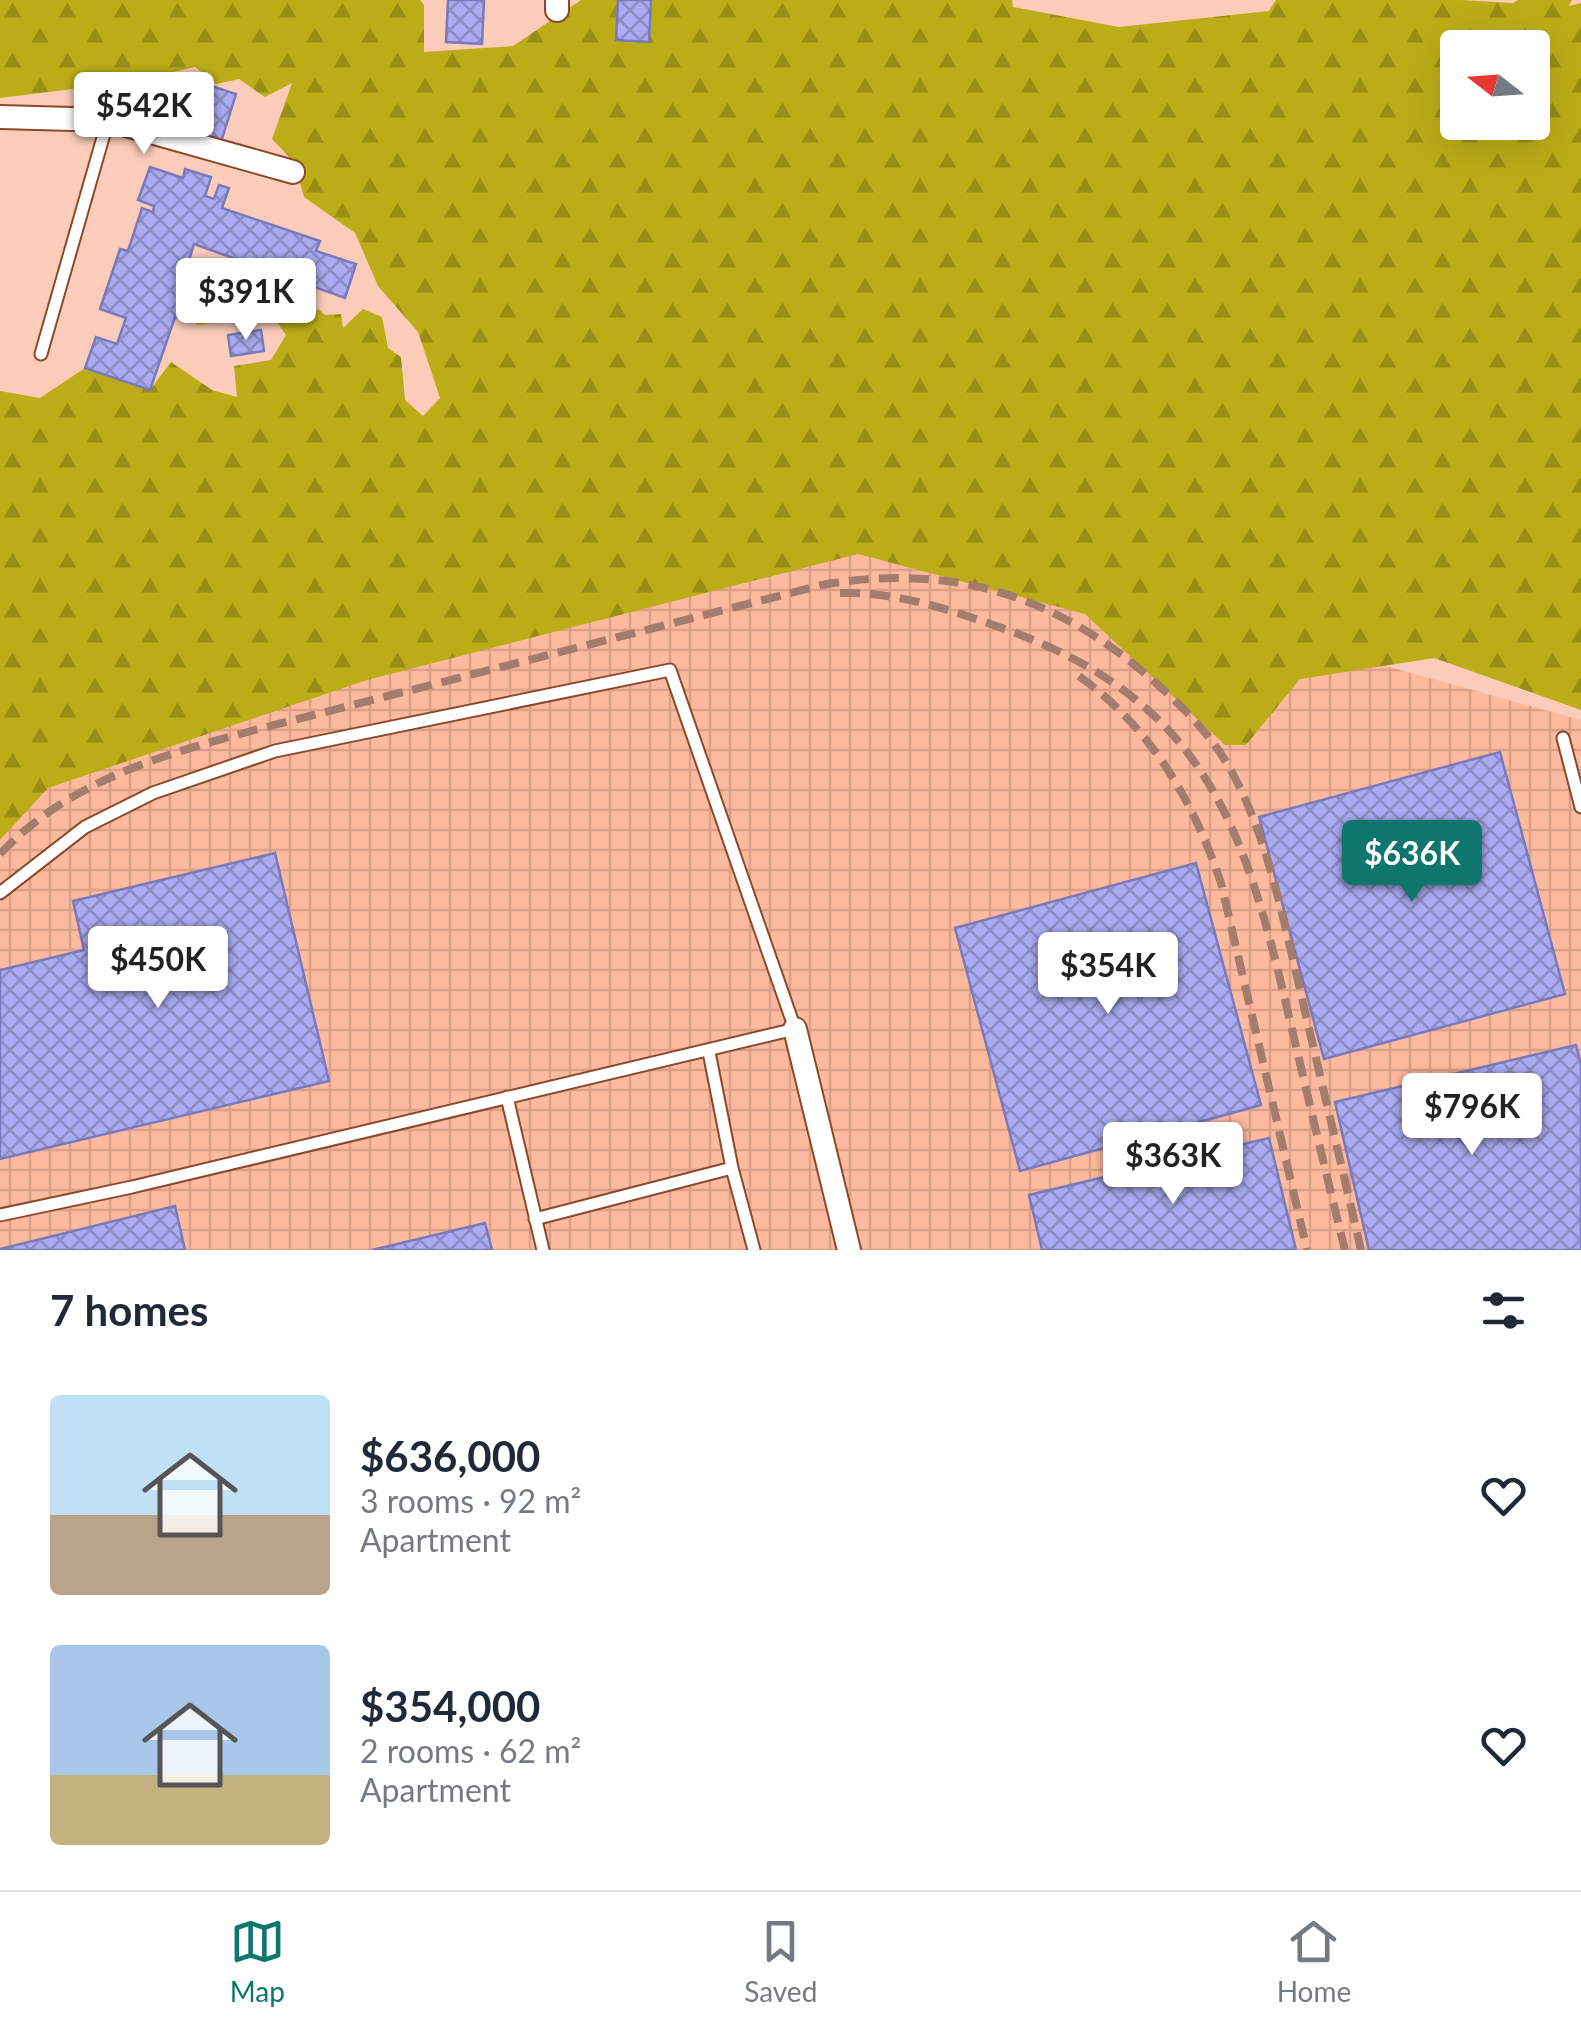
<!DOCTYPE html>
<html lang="en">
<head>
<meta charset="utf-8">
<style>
  body { margin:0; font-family:Lato,sans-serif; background:#f6f6f7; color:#1f2937; height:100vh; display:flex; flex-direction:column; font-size:38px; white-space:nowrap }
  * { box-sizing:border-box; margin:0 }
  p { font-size:32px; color:#747a83 }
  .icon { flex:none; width:55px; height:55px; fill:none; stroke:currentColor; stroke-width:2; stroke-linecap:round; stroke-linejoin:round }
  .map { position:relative; height:1250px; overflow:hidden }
  .sheet { display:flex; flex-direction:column; background:#fff; flex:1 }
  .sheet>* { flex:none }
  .needle { width:65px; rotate:287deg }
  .buttons { position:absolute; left:1440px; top:30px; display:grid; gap:20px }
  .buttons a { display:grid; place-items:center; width:110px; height:110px; border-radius:10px; background:#fff; box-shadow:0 10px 40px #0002; font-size:50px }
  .price { position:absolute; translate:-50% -85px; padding:0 22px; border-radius:10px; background:#fff; color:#222; font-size:32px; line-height:65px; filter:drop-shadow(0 2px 5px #0008) }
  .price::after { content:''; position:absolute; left:50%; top:60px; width:30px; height:22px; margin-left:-15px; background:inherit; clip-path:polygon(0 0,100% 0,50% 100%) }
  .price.current { background:#0f766e; color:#fff }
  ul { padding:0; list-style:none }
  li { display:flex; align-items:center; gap:30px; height:250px; padding:0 50px }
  li span { display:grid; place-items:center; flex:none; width:280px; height:200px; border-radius:10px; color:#555 }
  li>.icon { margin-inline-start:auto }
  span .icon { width:120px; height:120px; fill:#fffc; stroke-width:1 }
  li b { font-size:42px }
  h2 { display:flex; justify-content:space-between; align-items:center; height:120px; padding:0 50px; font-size:42px }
  .dock { display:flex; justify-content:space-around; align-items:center; height:140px; border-top:2px solid #e0e1e3; background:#fff; font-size:28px; color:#747a83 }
  .dock a { display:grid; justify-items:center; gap:5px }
  .dock .current { color:#0f766e }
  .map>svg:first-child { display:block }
</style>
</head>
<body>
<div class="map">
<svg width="1581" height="1250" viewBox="0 0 1581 1250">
  <defs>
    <pattern id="industrial-grid" width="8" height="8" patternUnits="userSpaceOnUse" patternTransform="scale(2.5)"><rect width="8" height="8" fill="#feba9f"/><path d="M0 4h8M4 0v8" fill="none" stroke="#dba088"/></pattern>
    <pattern id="forest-firs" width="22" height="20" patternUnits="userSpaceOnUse" patternTransform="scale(2.5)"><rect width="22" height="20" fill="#bcad18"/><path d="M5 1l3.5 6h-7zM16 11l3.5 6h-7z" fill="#9a8c14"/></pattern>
    <pattern id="building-cross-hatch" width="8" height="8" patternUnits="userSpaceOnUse" patternTransform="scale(2.5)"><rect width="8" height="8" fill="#aaabf1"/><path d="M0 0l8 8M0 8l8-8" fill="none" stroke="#8c8bc2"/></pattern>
  </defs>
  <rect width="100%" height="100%" fill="#fbccb9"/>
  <!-- industrial -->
  <path fill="url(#industrial-grid)" d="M833,513L1581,720V1250H0V761Z"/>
  <!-- forest -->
  <path fill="url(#forest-firs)" fill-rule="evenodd" d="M0,0H420L424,5V52L513,46L581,0H1012L1013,7L1119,27L1269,11L1276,0H1461L1513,3L1518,0H1572L1569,6L1581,3V710L1434,658L1300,679L1246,745H1225L1085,614L858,554L367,680L48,788L0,840V391L40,398L85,368L150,390L171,362L212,390L237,397L234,366L271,360L286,335L264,304L233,320L196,325L211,288L263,277L311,318L318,309L325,315L341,314L343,328L363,309L382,317L388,348L401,357L405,400L423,416L440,398L418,332L378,286L355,233L304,197L294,162L272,139L292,83L265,97L239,79L216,84L195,67L130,82L0,98ZM1458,48H1532V122H1458Z"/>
  <!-- building -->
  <path fill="url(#building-cross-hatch)" stroke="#7979bb" stroke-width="2.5" d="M448,0H484L482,44L446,42Z
    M618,0H651L649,42L616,40Z
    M181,76L236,94L221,142L165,125Z
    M150,167L183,178L185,169L211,177L205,196L214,199L219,185L229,188L222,208L320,241L316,251L356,264L345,298L194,244L186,270L205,276L190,322L175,317L150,390L85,368L96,337L117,344L126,318L100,309L120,249L128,251L142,208L153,212L154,206L138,200Z
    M261,330L264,351L231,356L228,335Z
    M1500,752L1565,994L1324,1059L1259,817Z
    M275,853L329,1081L0,1159V970L84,950L73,901Z
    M1196,863L1261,1105L1020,1171L955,928Z
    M1576,1045L1581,1065V1250H1369L1335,1102Z
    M1269,1138L1296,1250H1042L1029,1195Z
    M175,1206L185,1250H0V1249Z
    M485,1223L492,1250H372Z"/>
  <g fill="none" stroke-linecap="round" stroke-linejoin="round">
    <defs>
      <path id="service" d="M41,354L108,120
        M1563,738L1581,807
        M0,893L85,827L153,793L275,751L670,670L795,1029L132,1187L0,1215
        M709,1052L732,1168L754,1250
        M507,1097L543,1250
        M535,1219L732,1168"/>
      <path id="minor" d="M557,10V0
        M0,117L108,120L293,172
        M795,1029L849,1250"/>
    </defs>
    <!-- service casing -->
    <use href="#service" stroke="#8b492c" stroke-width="15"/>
    <!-- minor casing -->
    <use href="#minor" stroke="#8b492c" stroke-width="26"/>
    <!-- service -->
    <use href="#service" stroke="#fff" stroke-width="11"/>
    <!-- minor -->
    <use href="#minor" stroke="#fff" stroke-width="22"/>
    <!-- rail -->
    <path stroke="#a37c6c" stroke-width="8" stroke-dasharray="20 10" stroke-linecap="butt" d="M840,593C898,592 948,609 1002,628C1206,700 1245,827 1290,1021C1308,1097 1326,1174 1345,1250
      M1079,676C1151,728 1193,800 1221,883L1307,1250
      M0,854C69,781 161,755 255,730L822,585C953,562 1059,596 1157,684C1187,711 1215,739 1234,776C1268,841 1282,914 1299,985C1319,1073 1341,1162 1361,1250"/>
  </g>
</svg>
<div class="buttons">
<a><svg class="needle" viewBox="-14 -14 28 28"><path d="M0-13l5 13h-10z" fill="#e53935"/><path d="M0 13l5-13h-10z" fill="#747a83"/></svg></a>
</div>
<b class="price" style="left:144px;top:157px">$542K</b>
<b class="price" style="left:246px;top:343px">$391K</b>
<b class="price current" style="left:1412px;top:905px">$636K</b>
<b class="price" style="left:158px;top:1011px">$450K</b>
<b class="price" style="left:1108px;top:1017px">$354K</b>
<b class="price" style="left:1472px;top:1158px">$796K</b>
<b class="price" style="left:1173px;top:1207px">$363K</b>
</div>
<section class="sheet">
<h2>7 homes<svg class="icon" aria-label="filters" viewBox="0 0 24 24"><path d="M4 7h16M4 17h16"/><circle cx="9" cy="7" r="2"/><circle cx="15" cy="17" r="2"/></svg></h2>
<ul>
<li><span style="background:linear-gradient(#bfe0f5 60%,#b9a48a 0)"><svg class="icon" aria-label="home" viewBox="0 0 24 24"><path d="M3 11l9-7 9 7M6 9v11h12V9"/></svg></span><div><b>$636,000</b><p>3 rooms · 92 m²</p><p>Apartment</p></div><svg class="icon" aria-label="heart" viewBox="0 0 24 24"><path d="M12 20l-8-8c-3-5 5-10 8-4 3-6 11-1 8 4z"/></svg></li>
<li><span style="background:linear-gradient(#a9c7e8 65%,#c2b280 0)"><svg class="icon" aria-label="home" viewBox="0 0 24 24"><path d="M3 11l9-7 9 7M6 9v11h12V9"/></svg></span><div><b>$354,000</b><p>2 rooms · 62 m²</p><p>Apartment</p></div><svg class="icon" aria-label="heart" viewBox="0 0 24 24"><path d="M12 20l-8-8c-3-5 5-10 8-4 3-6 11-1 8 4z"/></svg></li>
</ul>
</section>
<nav class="dock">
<a class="current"><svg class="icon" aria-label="map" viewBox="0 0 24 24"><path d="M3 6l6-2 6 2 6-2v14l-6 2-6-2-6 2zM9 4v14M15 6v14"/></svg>Map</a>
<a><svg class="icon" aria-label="saved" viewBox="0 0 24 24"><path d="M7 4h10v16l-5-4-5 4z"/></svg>Saved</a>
<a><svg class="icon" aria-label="home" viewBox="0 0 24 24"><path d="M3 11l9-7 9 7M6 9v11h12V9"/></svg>Home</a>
</nav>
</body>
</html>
